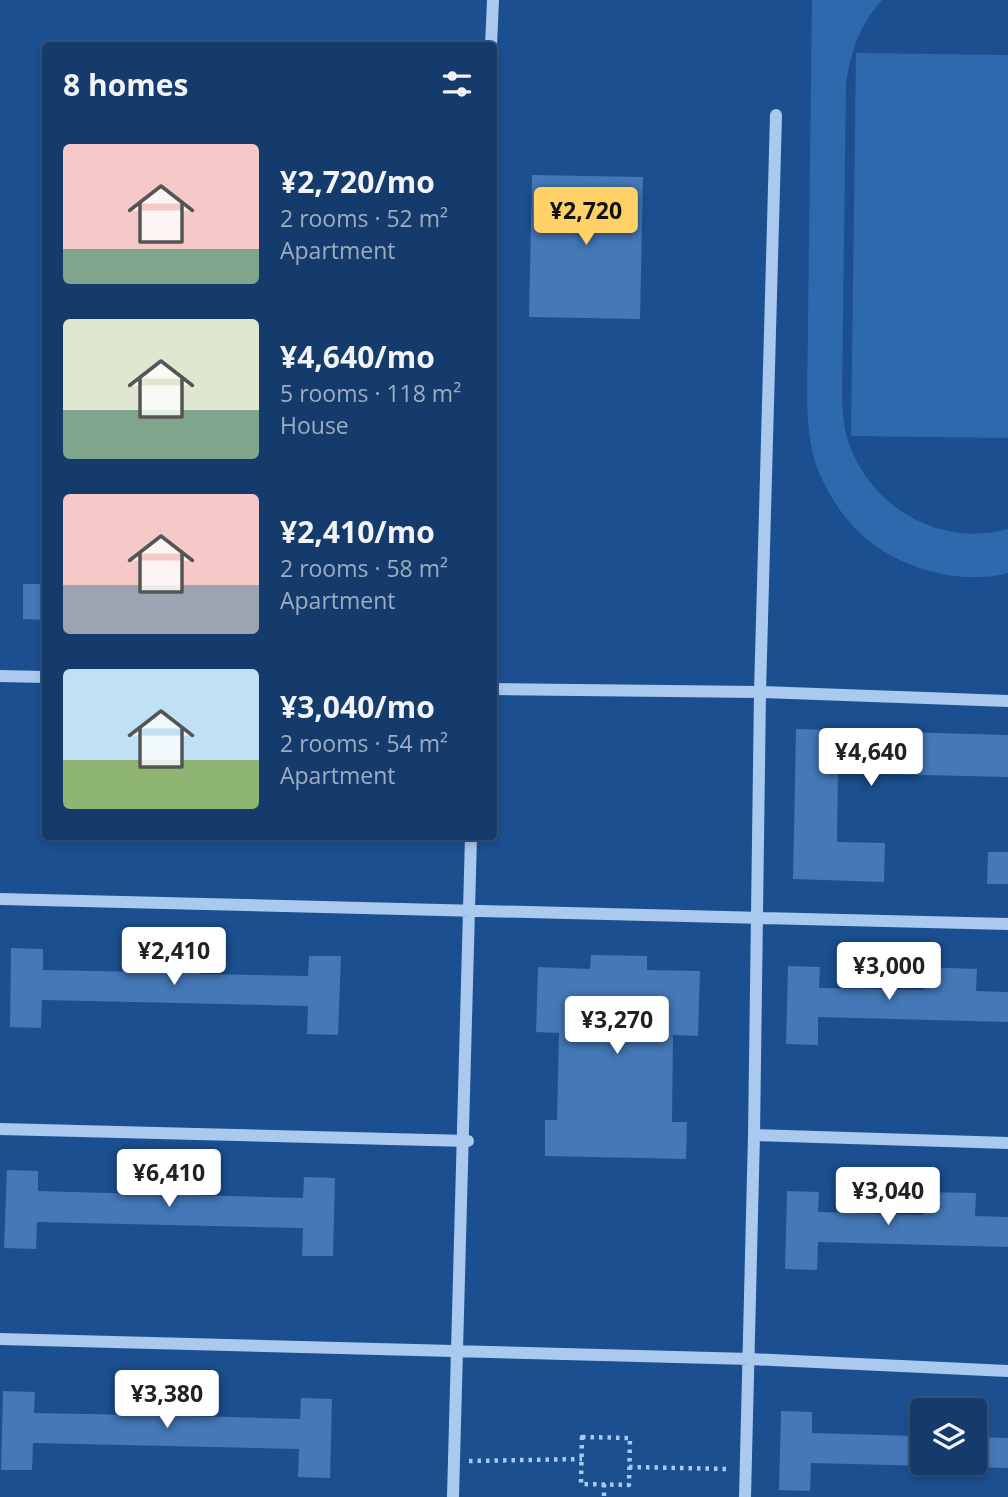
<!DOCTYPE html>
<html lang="en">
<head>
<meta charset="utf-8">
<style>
  body { margin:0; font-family:"Open Sans",sans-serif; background:#1d4271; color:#f1f3f6; height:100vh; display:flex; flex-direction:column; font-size:26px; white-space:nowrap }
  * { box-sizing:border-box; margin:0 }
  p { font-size:23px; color:#9dadc1 }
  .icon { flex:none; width:38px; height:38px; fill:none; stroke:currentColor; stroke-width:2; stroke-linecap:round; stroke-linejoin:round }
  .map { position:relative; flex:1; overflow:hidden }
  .side { position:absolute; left:42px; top:42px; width:455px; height:798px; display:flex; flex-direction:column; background:#143b6b; border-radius:7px; box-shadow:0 4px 10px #0003,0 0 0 2px #33557e }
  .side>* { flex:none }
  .tools { position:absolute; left:910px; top:1398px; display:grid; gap:14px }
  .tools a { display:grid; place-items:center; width:77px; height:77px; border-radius:7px; background:#143b6b; box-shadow:0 4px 10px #0003,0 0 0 2px #33557e; font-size:35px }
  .price { position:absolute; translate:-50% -60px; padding:0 16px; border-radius:7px; background:#fff; color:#222; font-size:23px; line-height:46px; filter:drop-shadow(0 2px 4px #0008) }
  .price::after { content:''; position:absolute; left:50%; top:42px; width:21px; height:16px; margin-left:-10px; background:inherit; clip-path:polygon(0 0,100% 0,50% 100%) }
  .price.active { background:#ffd166; color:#111 }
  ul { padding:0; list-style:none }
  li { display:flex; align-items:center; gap:21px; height:175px; padding:0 21px }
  li span { display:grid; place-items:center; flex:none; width:196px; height:140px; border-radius:7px; color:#555 }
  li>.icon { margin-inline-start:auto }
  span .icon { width:84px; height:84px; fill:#fffc; stroke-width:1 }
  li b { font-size:30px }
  h2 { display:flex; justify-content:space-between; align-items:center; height:84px; padding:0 21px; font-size:30px }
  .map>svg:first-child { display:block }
</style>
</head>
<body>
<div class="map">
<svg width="1008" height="1497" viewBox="0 0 1008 1497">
  <rect width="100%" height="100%" fill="#1b4f8f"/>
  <!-- green -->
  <path fill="#2e69ad" d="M812,0H882C860,24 851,51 846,83L842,397C843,415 844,432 851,449C876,511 943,547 1008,529V573C960,586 897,568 861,534C844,518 831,499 821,477C810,454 808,428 807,403Z
    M856,53L1008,55V438L851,436Z"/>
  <!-- building -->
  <path fill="#4478b7" d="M532,175L643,177L640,319L529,317Z
    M23,584H46V620L23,619Z
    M796,729L1008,735V777L838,773L837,842L885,843L884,882L793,879Z
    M988,852H1008V884H987Z
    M11,948L43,949V970L147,972L148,949L200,951V974L308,976L309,956H341L338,1035L307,1034L308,1006L42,1000L41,1028L10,1027Z
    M591,955L647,956V970L700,971L698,1036L673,1035L672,1122H687L686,1159L545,1156V1120H557L559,1033L536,1032L538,967L590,969Z
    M788,966L820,967L819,988L924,990L925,967L977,969L976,991L1008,992V1022L818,1017V1045L786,1044Z
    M7,1170L38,1171V1191L142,1194L143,1171L195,1172V1195L303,1198L304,1177L335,1178L333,1256H302L303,1228L37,1222L36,1249L4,1248Z
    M787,1191L819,1192L818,1212L923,1215L924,1192L976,1193L975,1216L1008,1217V1247L818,1242L817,1270L785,1269Z
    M3,1391L35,1392L34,1413L139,1415L140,1392L192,1394L191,1416L300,1419L301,1398L332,1399L330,1478L298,1477L299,1449L33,1443L32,1470H1Z
    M781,1411L812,1412V1433L916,1436L917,1412H922V1463H975V1437L1008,1438V1468L811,1463L810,1491L779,1490Z"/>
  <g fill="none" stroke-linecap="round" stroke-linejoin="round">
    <!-- path -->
    <path stroke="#a9c9ee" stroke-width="4.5" stroke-dasharray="3.5 5" stroke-linecap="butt" d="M582,1437L630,1438L629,1485L581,1484Z
      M469,1461L582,1459
      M629,1467L728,1469
      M604,1484V1497"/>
    <!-- minor -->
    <path stroke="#a9c9ee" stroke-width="12" d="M491,46L493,0
      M0,676L46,677
      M494,689L760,692L1008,701
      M0,899L1008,924
      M0,1129L468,1141
      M754,1135L1008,1143
      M0,1339L750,1359L1008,1371
      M453,1497L471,836
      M745,1497L754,1135L760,692L776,115"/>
  </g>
</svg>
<div class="tools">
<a><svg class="icon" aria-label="layers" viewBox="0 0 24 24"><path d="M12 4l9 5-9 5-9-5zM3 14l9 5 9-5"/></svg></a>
</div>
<b class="price active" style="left:586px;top:247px">¥2,720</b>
<b class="price" style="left:871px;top:788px">¥4,640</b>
<b class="price" style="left:174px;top:987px">¥2,410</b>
<b class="price" style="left:889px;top:1002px">¥3,000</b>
<b class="price" style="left:617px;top:1056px">¥3,270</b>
<b class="price" style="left:169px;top:1209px">¥6,410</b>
<b class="price" style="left:888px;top:1227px">¥3,040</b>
<b class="price" style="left:167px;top:1430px">¥3,380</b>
<section class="side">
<h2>8 homes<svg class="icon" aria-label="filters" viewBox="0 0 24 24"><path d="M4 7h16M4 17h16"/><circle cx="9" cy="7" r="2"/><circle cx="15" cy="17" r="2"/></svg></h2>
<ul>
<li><span style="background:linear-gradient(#f6c9c9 75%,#7fa58c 0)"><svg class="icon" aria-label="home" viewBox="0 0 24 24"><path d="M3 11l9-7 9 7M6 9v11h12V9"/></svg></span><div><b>¥2,720/mo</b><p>2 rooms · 52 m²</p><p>Apartment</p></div></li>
<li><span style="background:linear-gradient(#dfe7d0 65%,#7fa58c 0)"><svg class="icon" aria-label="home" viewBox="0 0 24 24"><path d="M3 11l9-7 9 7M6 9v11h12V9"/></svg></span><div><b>¥4,640/mo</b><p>5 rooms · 118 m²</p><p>House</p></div></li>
<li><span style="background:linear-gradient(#f6c9c9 65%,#9aa5b1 0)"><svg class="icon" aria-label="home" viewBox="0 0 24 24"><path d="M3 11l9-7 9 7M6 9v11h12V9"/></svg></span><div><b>¥2,410/mo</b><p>2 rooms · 58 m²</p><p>Apartment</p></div></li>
<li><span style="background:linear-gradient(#bfe0f5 65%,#8fb573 0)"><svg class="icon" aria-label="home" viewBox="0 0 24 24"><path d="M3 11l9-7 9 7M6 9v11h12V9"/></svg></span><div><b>¥3,040/mo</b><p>2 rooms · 54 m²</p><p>Apartment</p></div></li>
</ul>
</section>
</div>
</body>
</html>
